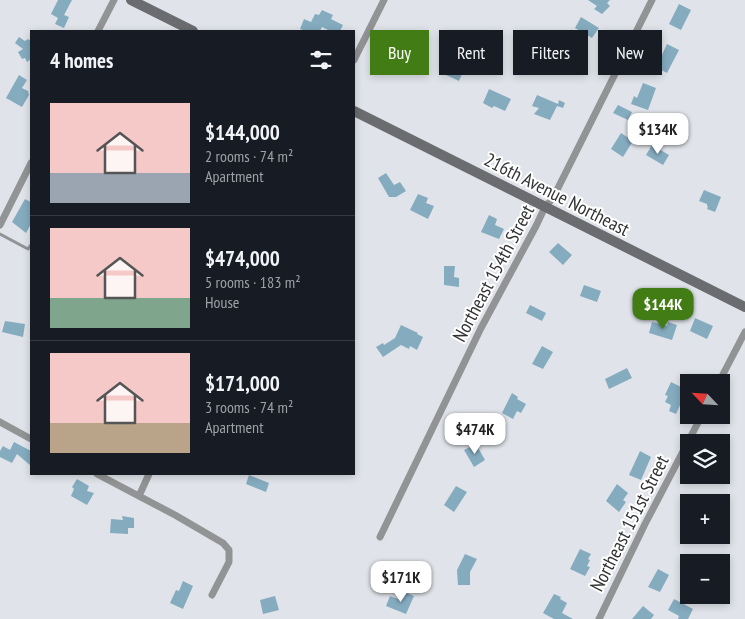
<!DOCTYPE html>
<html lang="en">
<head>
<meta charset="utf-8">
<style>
  body { margin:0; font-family:"PT Sans Narrow",sans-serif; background:#242831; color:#f1f3f6; height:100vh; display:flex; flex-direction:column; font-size:19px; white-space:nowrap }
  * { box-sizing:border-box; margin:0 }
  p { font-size:16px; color:#9ea1a6 }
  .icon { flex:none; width:28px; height:28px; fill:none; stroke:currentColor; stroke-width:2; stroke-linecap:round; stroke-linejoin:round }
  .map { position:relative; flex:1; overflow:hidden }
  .side { position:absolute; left:30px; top:30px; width:325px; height:445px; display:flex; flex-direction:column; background:#171b24; border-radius:0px; box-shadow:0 2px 8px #0003 }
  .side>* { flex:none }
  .banner { position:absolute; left:370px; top:30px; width:300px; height:45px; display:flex; gap:10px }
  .needle { width:32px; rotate:295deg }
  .fabs { position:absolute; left:680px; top:374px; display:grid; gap:10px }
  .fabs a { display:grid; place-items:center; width:50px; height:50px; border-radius:0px; background:#171b24; box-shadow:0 2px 8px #0003; font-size:25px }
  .price { position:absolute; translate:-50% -42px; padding:0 11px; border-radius:10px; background:#fff; color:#222; font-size:16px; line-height:32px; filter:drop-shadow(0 1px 2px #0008) }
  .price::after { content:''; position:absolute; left:50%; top:30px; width:15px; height:11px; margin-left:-8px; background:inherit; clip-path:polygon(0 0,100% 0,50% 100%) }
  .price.active { background:#427c15; color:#fff }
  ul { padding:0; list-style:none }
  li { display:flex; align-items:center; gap:15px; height:125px; padding:0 20px }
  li+li { border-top:1px solid #363941 }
  li span { display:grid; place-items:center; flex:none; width:140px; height:100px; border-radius:0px; color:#555 }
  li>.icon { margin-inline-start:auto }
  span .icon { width:60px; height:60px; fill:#fffc; stroke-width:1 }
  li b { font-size:21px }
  h2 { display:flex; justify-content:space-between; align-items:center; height:60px; padding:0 20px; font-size:21px }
  .chip { padding:0 18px; border-radius:0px; background:#171b24; box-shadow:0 2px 8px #0003; font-size:18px; line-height:45px }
  .chip.active { background:#427c15; color:#fff }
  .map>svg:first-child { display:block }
</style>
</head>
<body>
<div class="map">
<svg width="745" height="619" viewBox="0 0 745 619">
  <rect width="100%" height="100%" fill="#e0e4ea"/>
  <!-- building -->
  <path fill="#85abbf" d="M58,0H72L64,15L69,17L64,28L55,24L58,18L51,14Z
    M588,0H610L607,3L610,6L602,14L594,9L597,6Z
    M679,4L691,10L681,30L669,24Z
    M322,10L333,15L331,19L343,25L340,31H330L322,27L320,31H306L300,29L304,19L311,22L315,14L319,15Z
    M581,17L599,28L592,38L575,28Z
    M19,37L25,41L28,39L29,40L31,39V59L27,62L25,58L22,59L18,52L23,49L15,43Z
    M554,39L566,46L560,55L567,60L558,69L542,57Z
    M667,44L679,50L667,73L652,65L657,55L661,57Z
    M448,61L464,69L459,81L442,73Z
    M19,75L27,80L22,88L28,91L29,95L22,107L6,98Z
    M643,83L656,88L648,110L631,104L634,96L637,98Z
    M489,89L511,99L505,111L494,106L492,108L483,103Z
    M537,95L558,104L559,100L565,103L563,108L557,106L550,120L534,114L539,108L532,106Z
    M618,105L632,112L628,120L613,113Z
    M621,133L633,141L623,157L611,149Z
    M652,145L669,155L663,165L646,155Z
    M386,173L394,185L400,182L406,191L396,197H389L378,178Z
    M704,190L721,197L715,212L707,209L708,206H707V204L699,201Z
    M418,194L428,198L426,203L434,206L428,219L410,210Z
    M25,199L31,202V224L26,233L12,222Z
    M489,215L497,219L495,225L504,229L499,239L481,232Z
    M558,243L572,255L563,265L549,252Z
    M444,266H455L454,277L459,278V287L444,285Z
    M584,285L601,291L597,302L580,296Z
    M530,305L546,313L542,321L526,313Z
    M695,318L713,326L707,339L690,331Z
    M5,321L25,324L23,337L2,332Z
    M652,322L667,326L668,322L677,325L672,340L649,333Z
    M401,325L418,333L417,334L423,337L417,350L410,346L409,349L401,345L383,357L376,347L383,343L384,345L395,338Z
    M542,346L553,352L543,369L532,364Z
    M627,368L632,378L609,389L605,379Z
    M671,382L687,390L676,414L669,411L671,405L665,402L668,396L665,395Z
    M512,393L518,397L517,399L526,404L521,413L517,411L513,419L502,413Z
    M14,442L31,451V466L17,454L12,463L0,457V451L3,446L10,450Z
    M476,444L485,460L474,467L464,450Z
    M640,451L651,457L641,480L629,475Z
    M249,475L269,483L266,492L246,484Z
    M77,479L89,486L87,491L94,493L87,505L71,496L74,489L72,487Z
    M617,484L628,493L623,500L626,502L619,512L606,501Z
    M456,486L467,492L454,512L444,505Z
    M122,516L134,518V528H128V534L110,533L111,519L123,520Z
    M580,549L591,554L588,559L590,560L587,566L590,567L585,576L570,569Z
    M465,554L477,559L470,572V585H458L457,570Z
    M658,569L669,575L660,592L648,587Z
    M183,581L193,586L183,609L170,603L176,590L179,591Z
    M402,591L414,596L406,614L386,606L390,596L398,599Z
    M554,594L561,597L560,599L567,603L562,613L573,619H554L543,613Z
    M275,596L279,610L263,614L260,600Z
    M674,599L693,609L688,619H678L679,616L668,610Z
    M643,606L654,615L651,619H632Z"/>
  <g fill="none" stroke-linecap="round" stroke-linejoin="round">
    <!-- lane -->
    <path stroke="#929395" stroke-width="3" d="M0,234L28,249L31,245"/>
    <!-- street -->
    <path stroke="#929395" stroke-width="7" d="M98,31L114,0
      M354,60L384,0
      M0,225L31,163
      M719,382L745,332
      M0,422L31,439
      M97,474L175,515L223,543L229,550V562L212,595
      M139,496L149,474
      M380,537L481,328L536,226L545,207L553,198L652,0
      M599,619L645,524L702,415"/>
    <!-- secondary -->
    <path stroke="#6b6c70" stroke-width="10" d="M131,0L193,31
      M354,111L745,307"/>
  </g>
  <g text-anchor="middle" stroke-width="4" stroke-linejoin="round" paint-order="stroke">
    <!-- street labels -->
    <g font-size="19" fill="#313234" stroke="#fff">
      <text transform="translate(557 194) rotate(27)" y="7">216th Avenue Northeast</text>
      <text transform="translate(493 273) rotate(-62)" y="7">Northeast 154th Street</text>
      <text transform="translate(629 523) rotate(-63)" y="7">Northeast 151st Street</text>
    </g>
  </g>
</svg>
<div class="fabs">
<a><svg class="needle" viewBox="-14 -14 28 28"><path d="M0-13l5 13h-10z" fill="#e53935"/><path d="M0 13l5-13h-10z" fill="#9ea1a6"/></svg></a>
<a><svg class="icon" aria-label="layers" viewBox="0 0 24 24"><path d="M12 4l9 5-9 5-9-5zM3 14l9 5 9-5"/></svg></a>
<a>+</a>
<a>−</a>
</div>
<b class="price" style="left:658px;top:155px">$134K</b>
<b class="price active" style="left:663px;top:330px">$144K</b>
<b class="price" style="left:475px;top:455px">$474K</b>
<b class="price" style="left:401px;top:603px">$171K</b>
<div class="banner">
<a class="chip active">Buy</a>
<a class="chip">Rent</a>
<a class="chip">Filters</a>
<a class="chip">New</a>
</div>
<section class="side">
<h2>4 homes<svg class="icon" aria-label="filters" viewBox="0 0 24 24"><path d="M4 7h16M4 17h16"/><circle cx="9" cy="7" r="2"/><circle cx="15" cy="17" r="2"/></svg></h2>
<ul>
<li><span style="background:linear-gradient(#f6c9c9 70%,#9aa5b1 0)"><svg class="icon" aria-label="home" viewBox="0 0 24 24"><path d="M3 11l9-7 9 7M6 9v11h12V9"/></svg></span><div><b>$144,000</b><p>2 rooms · 74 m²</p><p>Apartment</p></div></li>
<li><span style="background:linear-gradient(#f6c9c9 70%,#7fa58c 0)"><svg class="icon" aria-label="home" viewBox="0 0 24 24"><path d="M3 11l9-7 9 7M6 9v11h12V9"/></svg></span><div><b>$474,000</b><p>5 rooms · 183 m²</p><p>House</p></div></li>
<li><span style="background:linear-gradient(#f6c9c9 70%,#b9a48a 0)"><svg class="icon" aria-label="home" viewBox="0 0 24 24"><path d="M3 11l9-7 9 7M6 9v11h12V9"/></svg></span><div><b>$171,000</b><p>3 rooms · 74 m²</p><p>Apartment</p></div></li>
</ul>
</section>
</div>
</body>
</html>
